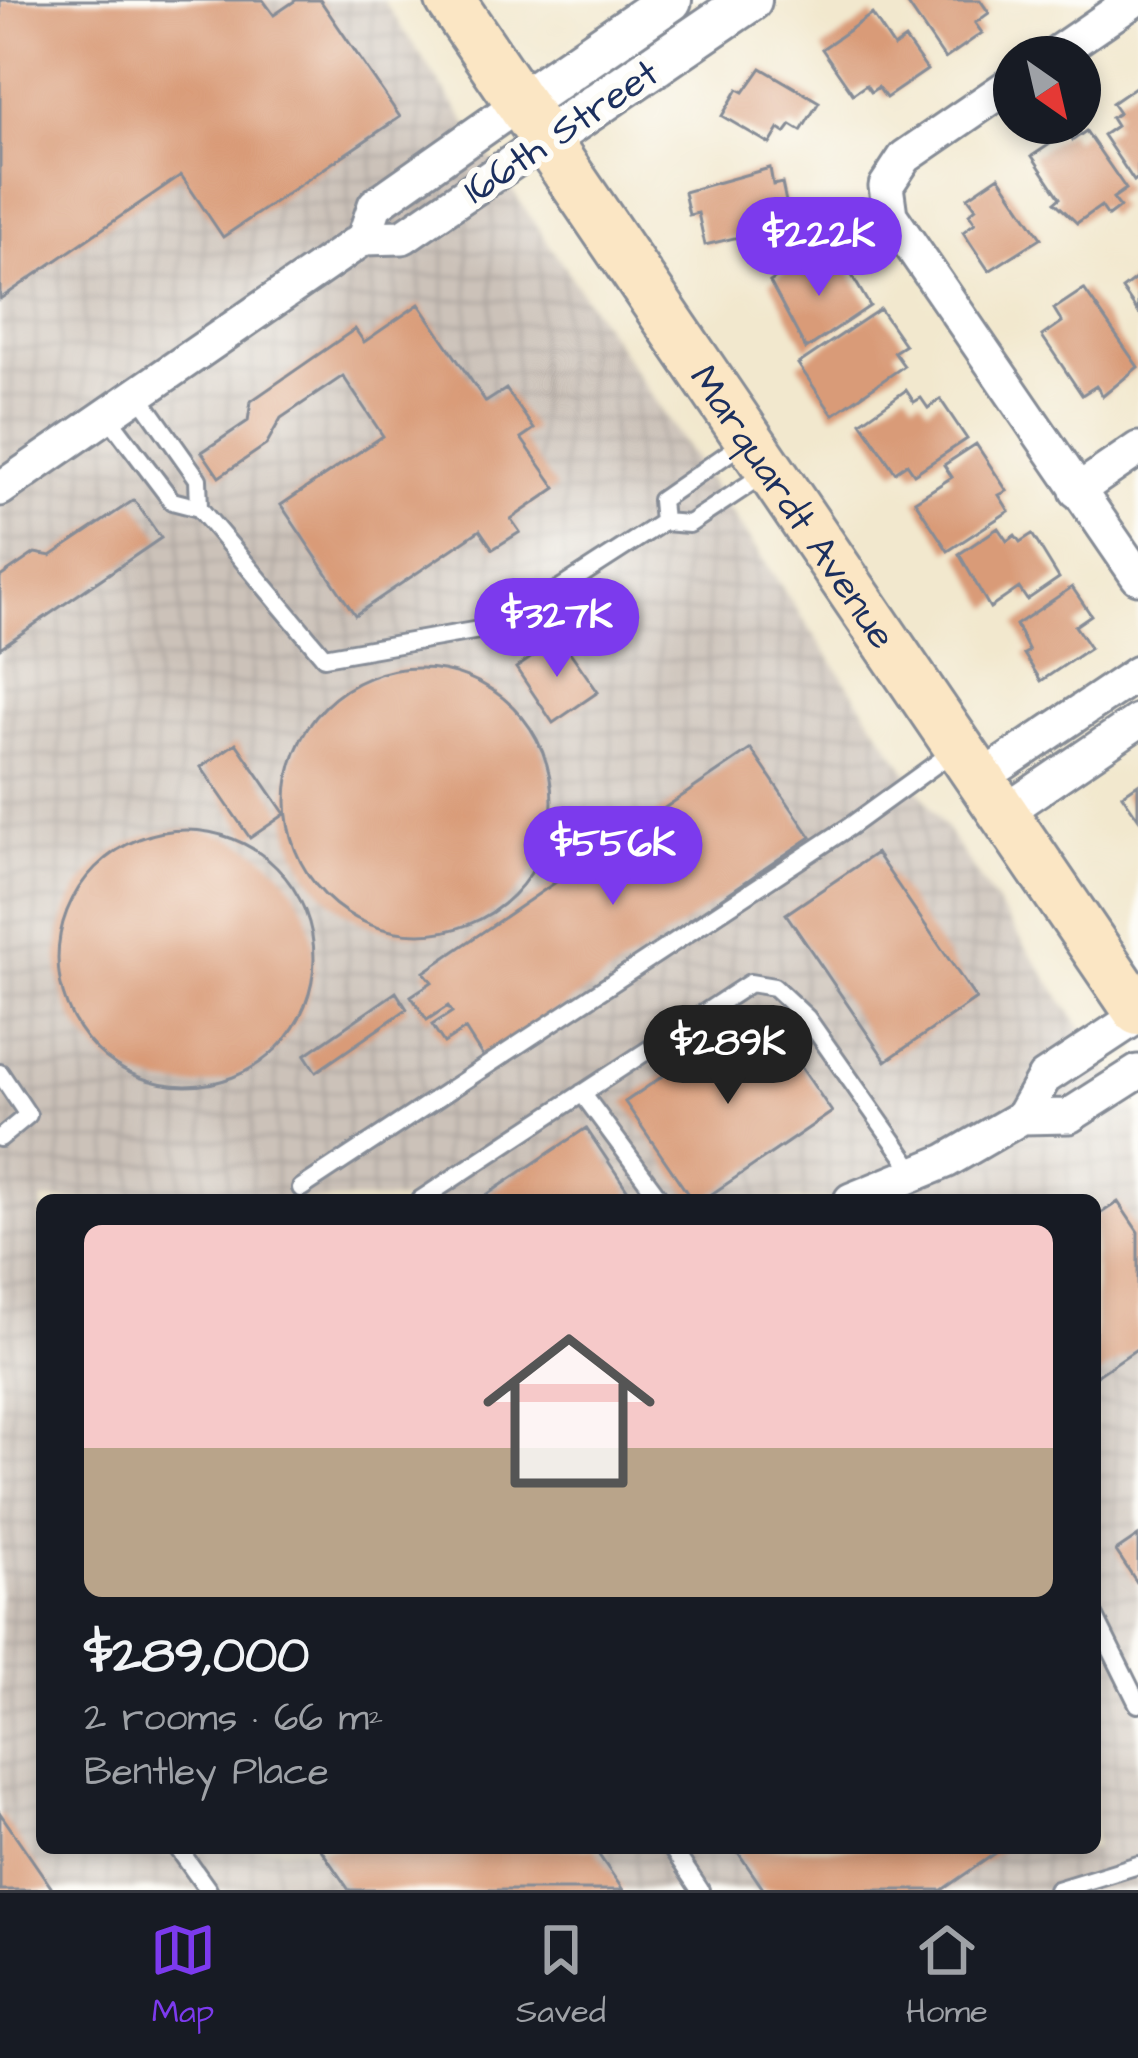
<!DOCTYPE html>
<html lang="en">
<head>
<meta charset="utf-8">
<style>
  body { margin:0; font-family:"Architects Daughter",sans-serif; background:#20242c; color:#f1f3f6; height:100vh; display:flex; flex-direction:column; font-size:45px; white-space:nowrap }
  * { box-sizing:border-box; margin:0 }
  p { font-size:39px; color:#9ea1a6 }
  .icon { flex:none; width:66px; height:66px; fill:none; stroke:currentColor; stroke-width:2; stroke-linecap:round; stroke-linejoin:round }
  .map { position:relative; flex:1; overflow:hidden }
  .details { position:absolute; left:36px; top:1194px; width:1065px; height:660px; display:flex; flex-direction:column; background:#171b24; border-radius:18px; box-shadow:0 6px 18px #0003 }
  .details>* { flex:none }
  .needle { width:78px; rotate:146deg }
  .fabs { position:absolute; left:993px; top:36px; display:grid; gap:24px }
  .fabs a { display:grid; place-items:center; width:108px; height:108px; border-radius:50%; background:#171b24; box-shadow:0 6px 18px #0003; font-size:60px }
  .price { position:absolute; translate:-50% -102px; padding:0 27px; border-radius:42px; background:#7c3aed; color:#fff; font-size:39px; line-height:78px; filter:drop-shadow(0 3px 6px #0008) }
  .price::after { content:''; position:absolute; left:50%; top:72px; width:36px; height:27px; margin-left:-18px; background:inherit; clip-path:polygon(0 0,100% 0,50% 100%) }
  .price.current { background:#222; color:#fff }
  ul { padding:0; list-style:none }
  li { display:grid; align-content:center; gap:24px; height:636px; padding:0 48px }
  li span { display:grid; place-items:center; height:372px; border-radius:18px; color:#555 }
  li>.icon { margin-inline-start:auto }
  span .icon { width:216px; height:216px; fill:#fffc; stroke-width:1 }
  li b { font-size:51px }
  .menu { display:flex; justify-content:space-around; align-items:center; height:168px; border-top:3px solid #363941; background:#171b24; font-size:33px; color:#9ea1a6 }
  .menu a { display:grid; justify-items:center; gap:6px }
  .menu .current { color:#7c3aed }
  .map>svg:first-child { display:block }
</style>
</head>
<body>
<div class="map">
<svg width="1138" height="1890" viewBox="0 0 1138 1890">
  <defs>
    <pattern id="industrial-grid" width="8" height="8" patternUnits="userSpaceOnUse" patternTransform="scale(3)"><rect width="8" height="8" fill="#ccc2b9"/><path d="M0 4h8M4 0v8" fill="none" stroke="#afa7a1"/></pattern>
  </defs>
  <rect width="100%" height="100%" fill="#fdfcf7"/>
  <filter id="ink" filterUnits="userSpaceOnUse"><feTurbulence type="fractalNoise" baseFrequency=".00833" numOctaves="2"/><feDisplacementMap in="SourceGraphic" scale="24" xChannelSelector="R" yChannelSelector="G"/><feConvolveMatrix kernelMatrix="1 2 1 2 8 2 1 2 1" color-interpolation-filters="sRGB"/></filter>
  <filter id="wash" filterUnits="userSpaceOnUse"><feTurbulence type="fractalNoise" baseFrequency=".004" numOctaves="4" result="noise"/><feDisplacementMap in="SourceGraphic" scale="48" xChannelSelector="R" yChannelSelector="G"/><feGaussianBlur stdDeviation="2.7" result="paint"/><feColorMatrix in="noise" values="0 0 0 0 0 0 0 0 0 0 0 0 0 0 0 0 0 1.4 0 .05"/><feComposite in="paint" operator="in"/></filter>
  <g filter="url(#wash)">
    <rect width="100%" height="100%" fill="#f2e8ce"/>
    <!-- industrial -->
    <path fill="url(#industrial-grid)" fill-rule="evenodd" d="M0,0H383L1138,1112V1890H0ZM42,1200H1095V1848H42Z"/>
    <g id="blocks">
      <!-- building -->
      <path fill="#d99b78" d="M0,0H263L274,15L296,0H320L400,117L223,237L181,175L0,299Z
        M905,0H980L989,13L975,23L982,33L945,59Z
        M872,14L894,47L905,39L927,70L886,98L878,87L871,92L866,85L853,94L822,49Z
        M761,68L819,102L801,131L791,125L785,133L779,129L770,144L722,116L738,89L744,92Z
        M1138,85V178L1134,181L1103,135L1116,126L1111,118L1119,113L1112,103Z
        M1086,131L1126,189L1113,198L1120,207L1108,216L1101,206L1077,223L1055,202L1060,198L1032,156L1068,132L1073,140Z
        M770,168L773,185L782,183L794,240L758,248L755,233L705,245L698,213L689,215L684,192Z
        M999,176L1041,238L989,271L963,232L975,223L969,214L976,208L968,197Z
        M809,256L818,269L827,263L832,270L844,262L870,306L806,349L770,282Z
        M1138,277V312L1122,289Z
        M1084,289L1138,367L1103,396L1096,386L1082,395L1042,336L1062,322L1054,309Z
        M419,304L486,402L506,389L534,429L521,438L556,488L511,519L520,532L493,549L480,530L355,615L281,505L383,436L343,376L281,418L266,445L219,477L202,452L248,421L251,401L355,329L364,342Z
        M880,309L905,345L894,352L904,366L833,415L798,364Z
        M906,390L914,402L921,398L928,408L940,399L967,439L914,474L907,464L895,472L861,422Z
        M976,444L1007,491L999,495L1009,511L948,551L915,501L952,477L944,465Z
        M134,500L161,538L0,648V577L35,553L51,556Z
        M998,528L1007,541L1015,535L1020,542L1032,534L1059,578L1027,600L1019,588L990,608L959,554Z
        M1072,587L1091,615L1075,626L1090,648L1041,681L1024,654L1029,651L1016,625Z
        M560,638L598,692L553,723L516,668Z
        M286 801a133 133 0 1 1 266 0a133 133 0 1 1-266 0Z
        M236,743L285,814L250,838L201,767Z
        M751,749L811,837L485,1060L465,1029L444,1043L432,1025L452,1012L448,1006L427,1020L411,996L432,982L424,972Z
        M1138,784V818L1122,795Z
        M58 958a128 128 0 1 1 256 0a128 128 0 1 1-256 0Z
        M876,853L976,999L886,1061L786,914Z
        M396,992L407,1009L316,1072L305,1055Z
        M761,1009L832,1112L703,1200H692L625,1102Z
        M586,1128L634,1200H479Z
        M1118,1202L1138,1232V1348L1095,1377V1217Z
        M1138,1536V1584L1116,1551Z
        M0,1813L53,1890H0Z
        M320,1848H594L623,1890H349Z
        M735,1848H1003L942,1890H764Z"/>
    </g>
  </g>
  <g filter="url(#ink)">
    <use href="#blocks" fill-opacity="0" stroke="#868c96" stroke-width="3"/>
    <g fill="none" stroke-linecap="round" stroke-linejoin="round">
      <defs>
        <path id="service" d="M138,394L198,479L199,508
          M107,415L172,501L199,508L324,657L502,626L663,522L689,524L769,471
          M663,522L661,500L746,441
          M0,1073L28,1115L0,1138
          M582,1093L661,1200
          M301,1188L849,827L958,748
          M420,1200L750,983L774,987L807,1018L915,1172
          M1095,1617L1138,1704
          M178,1848L208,1890
          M672,1848L700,1890
          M1057,1890L1138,1865"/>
        <path id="minor" d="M1051,57L1134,0
          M1014,82L905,157L886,186L890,215L1138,577
          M364,238L375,205L520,103
          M0,489L364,238L403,237L545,140
          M1077,491L1138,449
          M980,779L1138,673
          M1003,813L1138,721
          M1022,1117L1044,1078L1138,1016
          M851,1200L946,1161L1022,1117L1069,1116L1138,1072"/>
        <path id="tertiary" d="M520,103L670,0
          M545,140L750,0"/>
        <g id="secondary">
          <path id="s1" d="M450,0L1138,1011"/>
        </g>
      </defs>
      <!-- service casing -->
      <use href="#service" stroke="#868c96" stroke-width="22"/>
      <!-- minor casing -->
      <use href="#minor" stroke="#868c96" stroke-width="39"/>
      <!-- tertiary casing -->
      <use href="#tertiary" stroke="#868c96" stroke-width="48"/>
      <!-- secondary casing -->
      <use href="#secondary" stroke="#868c96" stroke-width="54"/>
      <!-- service -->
      <use href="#service" stroke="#fff" stroke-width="16"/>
      <!-- minor -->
      <use href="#minor" stroke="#fff" stroke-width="33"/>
      <!-- tertiary -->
      <use href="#tertiary" stroke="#fff" stroke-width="42"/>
      <!-- secondary -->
      <use href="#secondary" stroke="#fbe6c4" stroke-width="48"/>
    </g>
  </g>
  <g text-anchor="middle" stroke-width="12" stroke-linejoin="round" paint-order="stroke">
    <!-- street labels -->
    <g font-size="39" fill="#1b2f5e" stroke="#fdfcf7">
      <text transform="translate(560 130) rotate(-34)" y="14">166th Street</text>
      <text dy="14" stroke="none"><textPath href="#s1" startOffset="612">Marquardt Avenue</textPath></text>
    </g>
  </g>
</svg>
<div class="fabs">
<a><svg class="needle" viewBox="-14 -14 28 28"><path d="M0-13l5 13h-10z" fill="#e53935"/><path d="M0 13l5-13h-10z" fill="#9ea1a6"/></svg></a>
</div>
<b class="price" style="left:819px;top:299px">$222K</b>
<b class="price" style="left:557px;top:680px">$327K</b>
<b class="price" style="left:613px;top:908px">$556K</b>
<b class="price current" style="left:728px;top:1107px">$289K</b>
<section class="details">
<ul>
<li><span style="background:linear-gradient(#f6c9c9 60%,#b9a48a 0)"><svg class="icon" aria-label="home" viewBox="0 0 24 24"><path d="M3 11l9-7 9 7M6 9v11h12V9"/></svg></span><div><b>$289,000</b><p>2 rooms · 66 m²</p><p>Bentley Place</p></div></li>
</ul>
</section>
</div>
<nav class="menu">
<a class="current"><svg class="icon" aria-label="map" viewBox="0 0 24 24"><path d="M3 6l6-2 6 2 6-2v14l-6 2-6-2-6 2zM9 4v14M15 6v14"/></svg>Map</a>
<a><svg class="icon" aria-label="saved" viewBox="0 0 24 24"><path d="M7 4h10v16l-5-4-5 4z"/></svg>Saved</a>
<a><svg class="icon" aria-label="home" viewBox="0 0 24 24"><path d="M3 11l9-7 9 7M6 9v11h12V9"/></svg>Home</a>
</nav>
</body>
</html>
